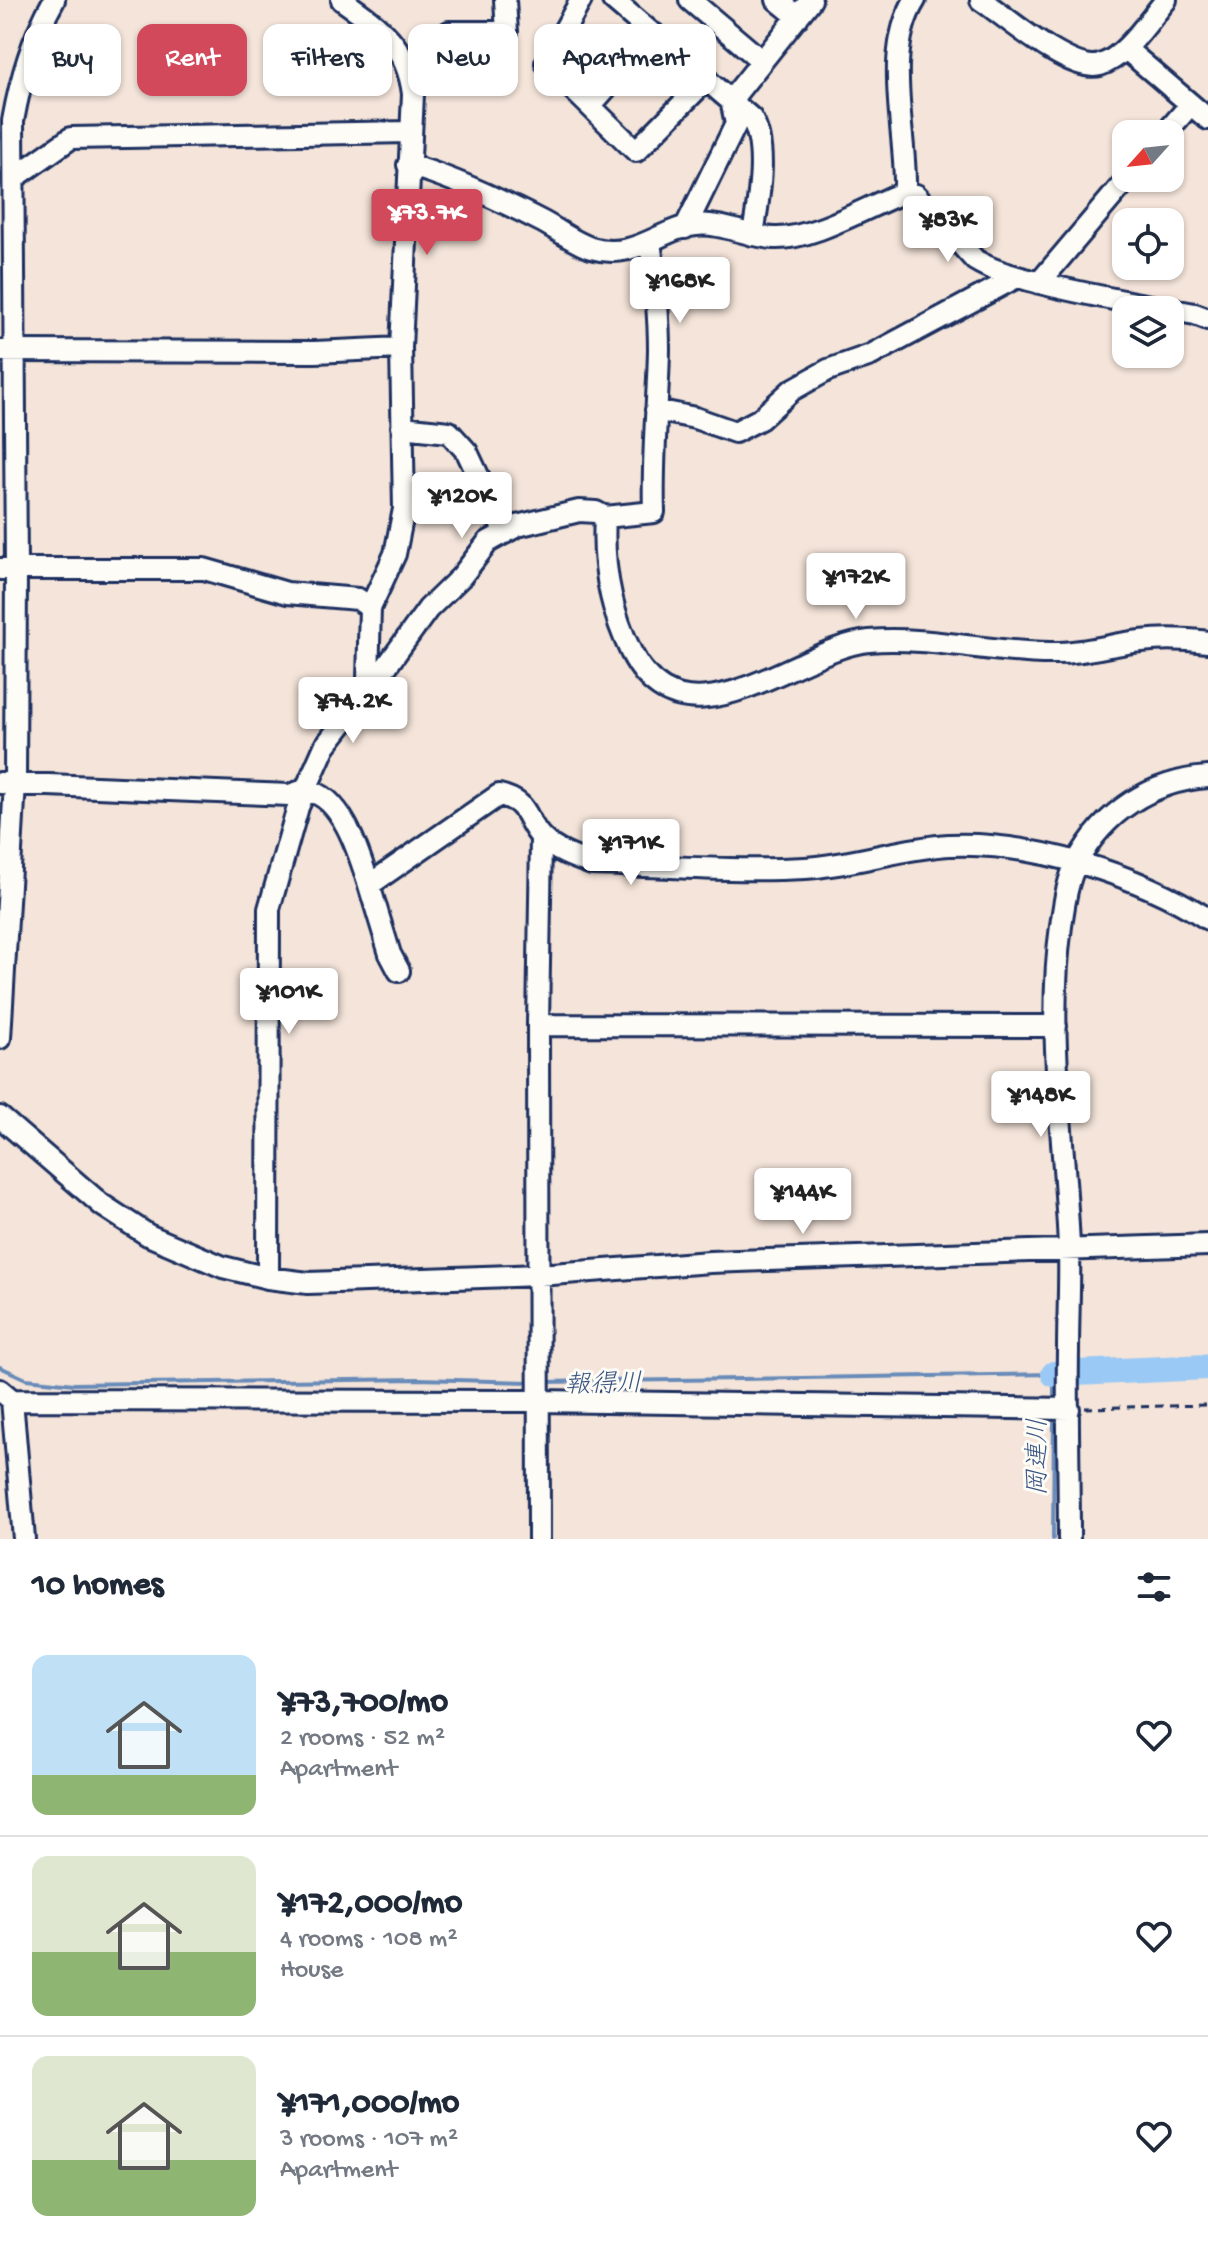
<!DOCTYPE html>
<html lang="en">
<head>
<meta charset="utf-8">
<style>
  body { margin:0; font-family:"Gochi Hand","Klee One",sans-serif; background:#f6f6f7; color:#1f2937; height:100vh; display:flex; flex-direction:column; font-size:30px; white-space:nowrap }
  * { box-sizing:border-box; margin:0 }
  p { font-size:26px; color:#747a83 }
  .icon { flex:none; width:44px; height:44px; fill:none; stroke:currentColor; stroke-width:2; stroke-linecap:round; stroke-linejoin:round }
  .map { position:relative; height:1539px; overflow:hidden }
  .details { display:flex; flex-direction:column; background:#fff; flex:1 }
  .details>* { flex:none }
  .guide { position:absolute; left:24px; top:24px; width:800px; height:72px; display:flex; gap:16px }
  .needle { width:52px; rotate:243deg }
  .buttons { position:absolute; left:1112px; top:120px; display:grid; gap:16px }
  .buttons a { display:grid; place-items:center; width:72px; height:72px; border-radius:16px; background:#fff; box-shadow:0 2px 6px #0004; font-size:40px }
  .price { position:absolute; translate:-50% -68px; padding:0 18px; border-radius:8px; background:#fff; color:#222; font-size:26px; line-height:52px; filter:drop-shadow(0 2px 4px #0008) }
  .price::after { content:''; position:absolute; left:50%; top:48px; width:24px; height:18px; margin-left:-12px; background:inherit; clip-path:polygon(0 0,100% 0,50% 100%) }
  .price.current { background:#d1495b; color:#fff }
  ul { padding:0; list-style:none }
  li { display:flex; align-items:center; gap:24px; height:200px; padding:0 32px }
  li+li { border-top:2px solid #e0e1e3 }
  li span { display:grid; place-items:center; flex:none; width:224px; height:160px; border-radius:16px; color:#555 }
  li>.icon { margin-inline-start:auto }
  span .icon { width:96px; height:96px; fill:#fffc; stroke-width:1 }
  li b { font-size:34px }
  h2 { display:flex; justify-content:space-between; align-items:center; height:96px; padding:0 32px; font-size:34px }
  .pill { padding:0 28px; border-radius:16px; background:#fff; box-shadow:0 2px 6px #0004; font-size:28px; line-height:72px }
  .pill.current { background:#d1495b; color:#fff }
  .map>svg:first-child { display:block }
</style>
</head>
<body>
<div class="map">
<svg width="1208" height="1539" viewBox="0 0 1208 1539">
  <rect width="100%" height="100%" fill="#f4e4d9"/>
  <filter id="ink" filterUnits="userSpaceOnUse"><feTurbulence type="fractalNoise" baseFrequency=".0125" numOctaves="2"/><feDisplacementMap in="SourceGraphic" scale="16" xChannelSelector="R" yChannelSelector="G"/><feConvolveMatrix kernelMatrix="1 2 1 2 8 2 1 2 1" color-interpolation-filters="sRGB"/></filter>
  <g filter="url(#ink)">
    <g fill="none" stroke-linecap="round" stroke-linejoin="round">
      <!-- stream -->
      <path stroke="#688bb9" stroke-width="4" d="M0,1367L26,1379L74,1384L419,1379L531,1382
        M543,1382L1054,1374V1403
        M1053,1539L1054,1416"/>
      <!-- river -->
      <path stroke="#9bc9f5" stroke-width="26" d="M1054,1374L1208,1367"/>
      <defs>
        <path id="minor" d="M342,0C379,26 407,45 413,94L401,348L404,509L395,554L370,608L368,679L373,685
          M581,0L546,63L636,151L707,79
          M613,0L751,118C769,146 758,202 753,235
          M690,0L762,61
          M777,0L798,17
          M981,0C1005,16 1071,74 1100,65C1125,58 1149,20 1166,0
          M449,32H507L505,0
          M1126,49L1208,119
          M590,106L654,34
          M1165,134L1190,105
          M408,165C452,177 502,201 543,222C558,230 575,243 591,248C636,261 660,228 696,225C722,222 748,237 774,238C812,240 868,206 905,192L916,195L975,260C994,272 1018,277 1040,283C1091,296 1143,305 1195,314L1208,319
          M14,178L71,138L410,132
          M905,192C907,133 882,52 915,0
          M685,228L736,124L731,100L811,0
          M1039,283L1128,178
          M1,351L315,352L401,348
          M656,410L695,418L735,432L760,419L792,390L828,370L871,355L1017,277
          M402,427L449,432L467,452L505,533
          M605,517C602,565 610,609 631,652C685,758 797,647 869,641C929,636 991,653 1051,653C1081,654 1112,644 1141,641C1164,638 1186,639 1208,642
          M0,569H204L287,593L358,599L370,608
          M0,783L290,795C296,793 302,790 308,791C343,796 360,857 369,885L499,795C531,802 524,820 542,838C555,851 575,858 592,864C663,866 735,872 805,868C854,865 900,848 949,845C1031,841 1139,875 1208,919
          M369,885L390,954L399,971
          M538,1025L1056,1026
          M0,1038L15,783L16,569L13,121C21,77 32,39 54,0
          M0,1117L102,1205L148,1235L223,1267L268,1278L308,1283L539,1275L710,1262L1208,1245
          M268,1278L269,909L298,807L325,746L373,685L428,609L461,577L488,542L517,526L579,511L596,512L605,517L654,512C652,457 658,403 659,349C659,313 655,278 650,242
          M0,1390L12,1400L538,1401L1069,1409
          M12,1400L24,1539
          M539,1539L538,1025L541,838
          M1069,1539C1069,1476 1067,1413 1068,1351C1068,1316 1070,1282 1069,1247C1065,1141 1046,1032 1061,926C1064,905 1067,881 1077,862C1104,812 1151,781 1208,777"/>
      </defs>
      <!-- minor casing -->
      <use href="#minor" stroke="#1b2f5e" stroke-width="26"/>
      <!-- path -->
      <path stroke="#1b2f5e" stroke-width="3" stroke-dasharray="8 6" stroke-linecap="butt" d="M1085,1408L1208,1405"/>
      <!-- minor -->
      <use href="#minor" stroke="#fdfcf7" stroke-width="20"/>
    </g>
  </g>
  <g text-anchor="middle" stroke-width="6" stroke-linejoin="round" paint-order="stroke">
    <!-- water labels -->
    <g font-size="26" font-style="italic" fill="#3b5684" stroke="#fdfcf7">
      <text transform="translate(603 1382) rotate(-1)" y="9">報得川</text>
      <text transform="translate(1036 1457) rotate(-90)" y="9">岡連川</text>
    </g>
  </g>
</svg>
<div class="buttons">
<a><svg class="needle" viewBox="-14 -14 28 28"><path d="M0-13l5 13h-10z" fill="#e53935"/><path d="M0 13l5-13h-10z" fill="#747a83"/></svg></a>
<a><svg class="icon" aria-label="locate" viewBox="0 0 24 24"><circle cx="12" cy="12" r="6"/><path d="M12 2v4M12 18v4M2 12h4M18 12h4"/></svg></a>
<a><svg class="icon" aria-label="layers" viewBox="0 0 24 24"><path d="M12 4l9 5-9 5-9-5zM3 14l9 5 9-5"/></svg></a>
</div>
<b class="price current" style="left:427px;top:257px">¥73.7K</b>
<b class="price" style="left:948px;top:264px">¥83K</b>
<b class="price" style="left:680px;top:325px">¥168K</b>
<b class="price" style="left:462px;top:540px">¥120K</b>
<b class="price" style="left:856px;top:621px">¥172K</b>
<b class="price" style="left:353px;top:745px">¥74.2K</b>
<b class="price" style="left:631px;top:887px">¥171K</b>
<b class="price" style="left:289px;top:1036px">¥101K</b>
<b class="price" style="left:1041px;top:1139px">¥148K</b>
<b class="price" style="left:803px;top:1236px">¥144K</b>
<div class="guide">
<a class="pill">Buy</a>
<a class="pill current">Rent</a>
<a class="pill">Filters</a>
<a class="pill">New</a>
<a class="pill">Apartment</a>
</div>
</div>
<section class="details">
<h2>10 homes<svg class="icon" aria-label="filters" viewBox="0 0 24 24"><path d="M4 7h16M4 17h16"/><circle cx="9" cy="7" r="2"/><circle cx="15" cy="17" r="2"/></svg></h2>
<ul>
<li><span style="background:linear-gradient(#bfe0f5 75%,#8fb573 0)"><svg class="icon" aria-label="home" viewBox="0 0 24 24"><path d="M3 11l9-7 9 7M6 9v11h12V9"/></svg></span><div><b>¥73,700/mo</b><p>2 rooms · 52 m²</p><p>Apartment</p></div><svg class="icon" aria-label="heart" viewBox="0 0 24 24"><path d="M12 20l-8-8c-3-5 5-10 8-4 3-6 11-1 8 4z"/></svg></li>
<li><span style="background:linear-gradient(#dfe7d0 60%,#8fb573 0)"><svg class="icon" aria-label="home" viewBox="0 0 24 24"><path d="M3 11l9-7 9 7M6 9v11h12V9"/></svg></span><div><b>¥172,000/mo</b><p>4 rooms · 108 m²</p><p>House</p></div><svg class="icon" aria-label="heart" viewBox="0 0 24 24"><path d="M12 20l-8-8c-3-5 5-10 8-4 3-6 11-1 8 4z"/></svg></li>
<li><span style="background:linear-gradient(#dfe7d0 65%,#8fb573 0)"><svg class="icon" aria-label="home" viewBox="0 0 24 24"><path d="M3 11l9-7 9 7M6 9v11h12V9"/></svg></span><div><b>¥171,000/mo</b><p>3 rooms · 107 m²</p><p>Apartment</p></div><svg class="icon" aria-label="heart" viewBox="0 0 24 24"><path d="M12 20l-8-8c-3-5 5-10 8-4 3-6 11-1 8 4z"/></svg></li>
</ul>
</section>
</body>
</html>
